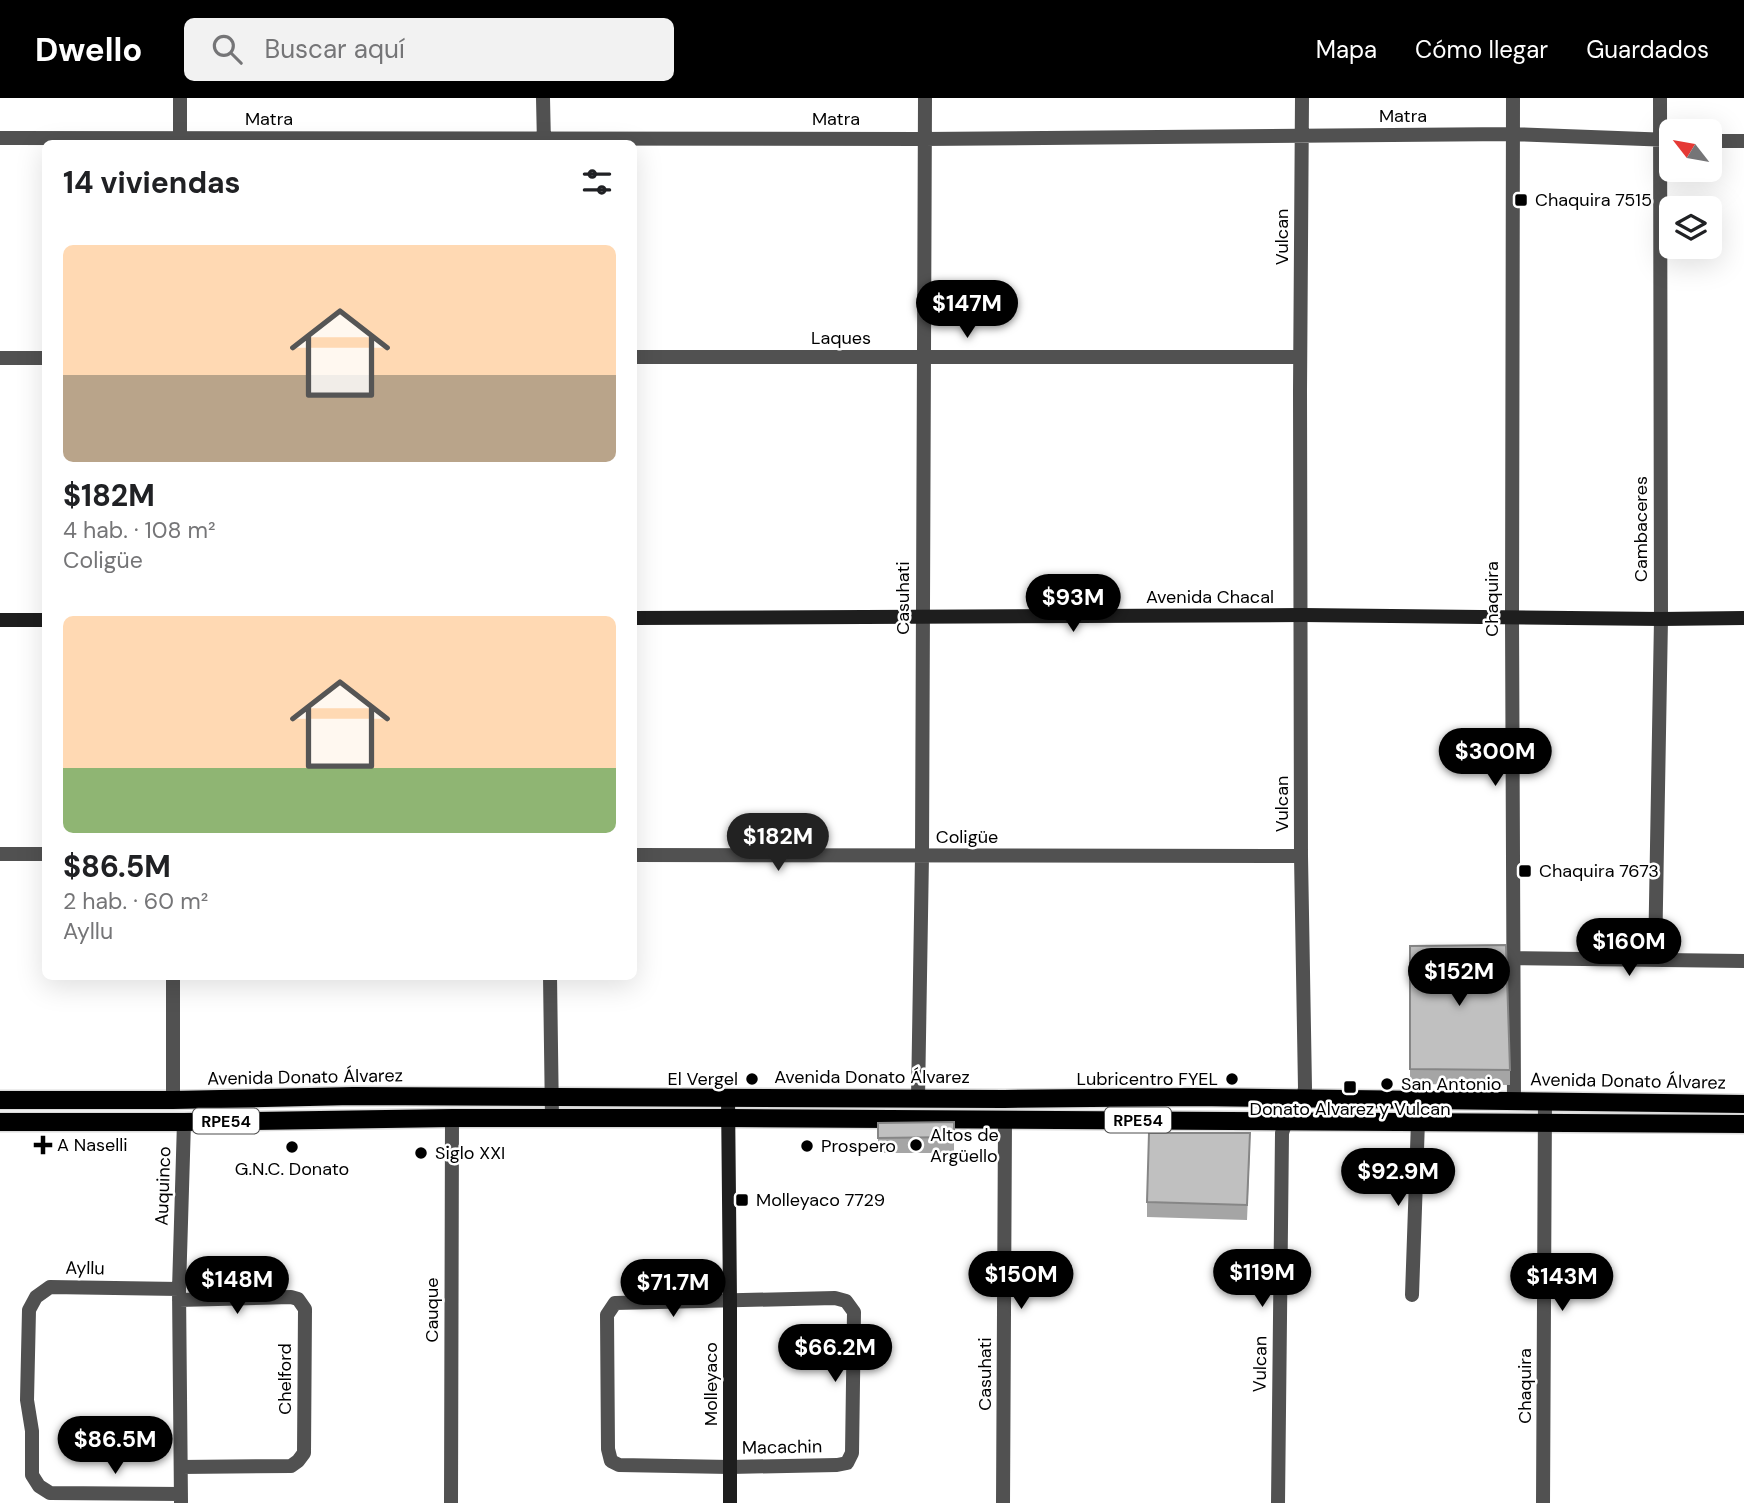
<!DOCTYPE html>
<html lang="es">
<head>
<meta charset="utf-8">
<style>
  body { margin:0; font-family:"DM Sans",sans-serif; background:#f2f2f2; color:#202124; height:100vh; display:flex; flex-direction:column; font-size:26px; white-space:nowrap }
  * { box-sizing:border-box; margin:0 }
  p { font-size:23px; color:#757577 }
  .icon { flex:none; width:38px; height:38px; fill:none; stroke:currentColor; stroke-width:2; stroke-linecap:round; stroke-linejoin:round }
  .map { position:relative; flex:1; overflow:hidden }
  .details { position:absolute; left:42px; top:42px; width:595px; height:840px; display:flex; flex-direction:column; background:#fff; border-radius:10px; box-shadow:0 7px 28px #0002 }
  .details>* { flex:none }
  .needle { width:46px; rotate:301deg }
  .controls { position:absolute; left:1659px; top:21px; display:grid; gap:14px }
  .controls a { display:grid; place-items:center; width:63px; height:63px; border-radius:10px; background:#fff; box-shadow:0 7px 28px #0002; font-size:35px }
  .price { position:absolute; translate:-50% -60px; padding:0 16px; border-radius:24px; background:#000; color:#fff; font-size:23px; line-height:46px; filter:drop-shadow(0 2px 4px #0008) }
  .price::after { content:''; position:absolute; left:50%; top:42px; width:21px; height:16px; margin-left:-10px; background:inherit; clip-path:polygon(0 0,100% 0,50% 100%) }
  .price.selected { background:#222; color:#fff }
  ul { padding:0; list-style:none }
  li { display:grid; align-content:center; gap:14px; height:371px; padding:0 21px }
  li span { display:grid; place-items:center; height:217px; border-radius:10px; color:#555 }
  li>.icon { margin-inline-start:auto }
  span .icon { width:126px; height:126px; fill:#fffc; stroke-width:1 }
  li b { font-size:30px }
  h2 { display:flex; justify-content:space-between; align-items:center; height:84px; padding:0 21px; font-size:30px }
  header { display:flex; align-items:center; gap:42px; box-sizing:border-box; height:98px; padding:0 35px; background:#000; color:#fff }
  header strong { font-size:33px }
  nav { display:flex; gap:38px; margin-inline-start:auto; font-size:24px }
  .search { width:490px; height:63px; background:#f2f2f2; display:flex; align-items:center; gap:18px; box-sizing:border-box; padding:0 24px; border-radius:10px; color:#757577; font-size:26px }
  .map>svg:first-child { display:block }
</style>
</head>
<body>
<header>
<strong>Dwello</strong>
<div class="search"><svg class="icon" aria-label="search" viewBox="0 0 24 24"><circle cx="10" cy="10" r="6"/><path d="M15 15l6 6"/></svg>Buscar aquí</div>
<nav><a>Mapa</a><a>Cómo llegar</a><a>Guardados</a></nav>
</header>
<div class="map">
<svg width="1744" height="1405" viewBox="0 0 1744 1405">
  <rect width="100%" height="100%" fill="#fff"/>
  <g fill="none" stroke-linecap="round" stroke-linejoin="round">
    <defs>
      <path id="primary" d="M0,1002H173L353,998L1004,1001L1192,999L1744,1006
        M0,1024H184L452,1020H730L1744,1026"/>
    </defs>
    <!-- primary casing -->
    <use href="#primary" stroke="#dbdbdb" stroke-width="21"/>
    <!-- street -->
    <path stroke="#515151" stroke-width="14" d="M543,0L544,46
      M1513,0L1512,520L1514,1002
      M0,40L924,41L1513,36L1671,42
      M1710,43H1744
      M180,46V0
      M634,259H1300
      M0,260H46
      M0,756H46
      M634,757L1301,758
      M1514,860L1744,863
      M1655,862L1661,521L1660,0
      M550,878L552,1020
      M918,1000L922,758L925,0
      M173,1002V878
      M179,1191L50,1189L36,1199L29,1212L27,1302L32,1333V1377L39,1388L50,1395L181,1396
      M1412,1197L1418,1023
      M835,1200L846,1203L854,1214L852,1355L847,1365L837,1367L730,1369L619,1367L611,1363L608,1351L607,1217L615,1205Z
      M179,1202L291,1199L298,1201L305,1211L304,1355L298,1363L291,1368L181,1369
      M181,1404L179,1191L184,1024
      M451,1405L452,1020
      M1003,1405L1005,1022
      M1278,1405L1282,1035L1286,1023L1303,1000L1305,990L1301,758L1300,293L1302,0
      M1543,1405L1545,1003"/>
    <!-- secondary -->
    <path stroke="#1e1e1e" stroke-width="14" d="M634,520L1302,517L1661,521L1744,520
      M0,522H46
      M728,999L730,1202V1405"/>
    <!-- primary -->
    <use href="#primary" stroke="#000" stroke-width="18"/>
  </g>
  <!-- wall -->
  <path fill="#a5a5a5" d="M1410,848L1510,972V987L1410,986Z
    M954,1024V1055H878V1025Z
    M1250,1050L1247,1122L1147,1119V1104Z"/>
  <!-- building -->
  <path fill="#c0c0c0" stroke="#868686" stroke-width="2" d="M1506,847L1510,972L1410,971V848Z
    M954,1024V1039L878,1040V1025Z
    M1149,1035H1250L1247,1107L1147,1104Z"/>
  <!-- markers -->
  <g fill="#000" stroke="#fff" stroke-width="2.5">
    <rect x="1514" y="95" width="14" height="14" rx="3.5"/>
    <rect x="1518" y="766" width="14" height="14" rx="3.5"/>
    <circle cx="752" cy="981" r="7"/>
    <circle cx="1232" cy="981" r="7"/>
    <circle cx="1387" cy="986" r="7"/>
    <rect x="1343" y="982" width="14" height="14" rx="3.5"/>
    <path d="M39.5 1036.5h7v7h7v7h-7v7h-7v-7h-7v-7h7z"/>
    <circle cx="916" cy="1047" r="7"/>
    <circle cx="807" cy="1048" r="7"/>
    <circle cx="292" cy="1049" r="7"/>
    <circle cx="421" cy="1055" r="7"/>
    <rect x="735" y="1095" width="14" height="14" rx="3.5"/>
  </g>
  <g text-anchor="middle" stroke-width="5" stroke-linejoin="round" paint-order="stroke">
    <!-- shield labels -->
    <g fill="#fff" stroke="#4c4c4c" stroke-width="2">
      <rect x="1105" y="1009.5" width="66" height="25" rx="5"/>
      <rect x="193" y="1010.5" width="66" height="25" rx="5"/>
    </g>
    <g font-size="16" font-weight="bold" fill="#000">
      <text x="1138" y="1028">RPE54</text>
      <text x="226" y="1029">RPE54</text>
    </g>
    <!-- street labels -->
    <g font-size="18" fill="#000" stroke="#fff">
      <text x="1403" y="24">Matra</text>
      <text x="269" y="27">Matra</text>
      <text x="836" y="27">Matra</text>
      <text transform="translate(1282 139) rotate(-90)" y="6">Vulcan</text>
      <text x="841" y="246">Laques</text>
      <text transform="translate(1641 431) rotate(-90)" y="6">Cambaceres</text>
      <text x="1210" y="505">Avenida Chacal</text>
      <text transform="translate(903 500) rotate(-90)" y="6">Casuhati</text>
      <text transform="translate(1492 501) rotate(-90)" y="6">Chaquira</text>
      <text transform="translate(1282 706) rotate(-90)" y="6">Vulcan</text>
      <text x="967" y="745">Coligüe</text>
      <text transform="translate(305 979) rotate(-1)" y="6">Avenida Donato Álvarez</text>
      <text x="872" y="985">Avenida Donato Álvarez</text>
      <text transform="translate(1628 983) rotate(1)" y="6">Avenida Donato Álvarez</text>
      <text transform="translate(163 1088) rotate(-88)" y="6">Auquinco</text>
      <text transform="translate(85 1170) rotate(1)" y="6">Ayllu</text>
      <text transform="translate(432 1212) rotate(-90)" y="6">Cauque</text>
      <text transform="translate(1260 1266) rotate(-89)" y="6">Vulcan</text>
      <text transform="translate(985 1276) rotate(-90)" y="6">Casuhati</text>
      <text transform="translate(285 1281) rotate(-90)" y="6">Chelford</text>
      <text transform="translate(711 1286) rotate(-90)" y="6">Molleyaco</text>
      <text transform="translate(1525 1288) rotate(-90)" y="6">Chaquira</text>
      <text transform="translate(782 1349) rotate(-1)" y="6">Macachin</text>
    </g>
    <!-- poi labels -->
    <g font-size="18" fill="#000" stroke="#fff" text-anchor="start">
      <text x="1535" y="108">Chaquira 7515</text>
      <text x="1539" y="779">Chaquira 7673</text>
      <text x="738" y="987" text-anchor="end">El Vergel</text>
      <text x="1218" y="987" text-anchor="end">Lubricentro FYEL</text>
      <text x="1401" y="992">San Antonio</text>
      <text x="1350" y="1017" text-anchor="middle">Donato Alvarez y Vulcan</text>
      <text x="930" y="1043">Altos de<tspan x="930" dy="21">Argüello</tspan></text>
      <text x="57" y="1053">A Naselli</text>
      <text x="821" y="1054">Prospero</text>
      <text x="435" y="1061">Siglo XXI</text>
      <text x="292" y="1077" text-anchor="middle">G.N.C. Donato</text>
      <text x="756" y="1108">Molleyaco 7729</text>
    </g>
  </g>
</svg>
<div class="controls">
<a><svg class="needle" viewBox="-14 -14 28 28"><path d="M0-13l5 13h-10z" fill="#e53935"/><path d="M0 13l5-13h-10z" fill="#757577"/></svg></a>
<a><svg class="icon" aria-label="layers" viewBox="0 0 24 24"><path d="M12 4l9 5-9 5-9-5zM3 14l9 5 9-5"/></svg></a>
</div>
<b class="price" style="left:967px;top:242px">$147M</b>
<b class="price" style="left:1073px;top:536px">$93M</b>
<b class="price" style="left:1495px;top:690px">$300M</b>
<b class="price selected" style="left:778px;top:775px">$182M</b>
<b class="price" style="left:1629px;top:880px">$160M</b>
<b class="price" style="left:1459px;top:910px">$152M</b>
<b class="price" style="left:1398px;top:1110px">$92.9M</b>
<b class="price" style="left:1262px;top:1211px">$119M</b>
<b class="price" style="left:1021px;top:1213px">$150M</b>
<b class="price" style="left:1562px;top:1215px">$143M</b>
<b class="price" style="left:237px;top:1218px">$148M</b>
<b class="price" style="left:673px;top:1221px">$71.7M</b>
<b class="price" style="left:835px;top:1286px">$66.2M</b>
<b class="price" style="left:115px;top:1378px">$86.5M</b>
<section class="details">
<h2>14 viviendas<svg class="icon" aria-label="filters" viewBox="0 0 24 24"><path d="M4 7h16M4 17h16"/><circle cx="9" cy="7" r="2"/><circle cx="15" cy="17" r="2"/></svg></h2>
<ul>
<li><span style="background:linear-gradient(#ffd9b3 60%,#b9a48a 0)"><svg class="icon" aria-label="home" viewBox="0 0 24 24"><path d="M3 11l9-7 9 7M6 9v11h12V9"/></svg></span><div><b>$182M</b><p>4 hab. · 108 m²</p><p>Coligüe</p></div></li>
<li><span style="background:linear-gradient(#ffd9b3 70%,#8fb573 0)"><svg class="icon" aria-label="home" viewBox="0 0 24 24"><path d="M3 11l9-7 9 7M6 9v11h12V9"/></svg></span><div><b>$86.5M</b><p>2 hab. · 60 m²</p><p>Ayllu</p></div></li>
</ul>
</section>
</div>
</body>
</html>
